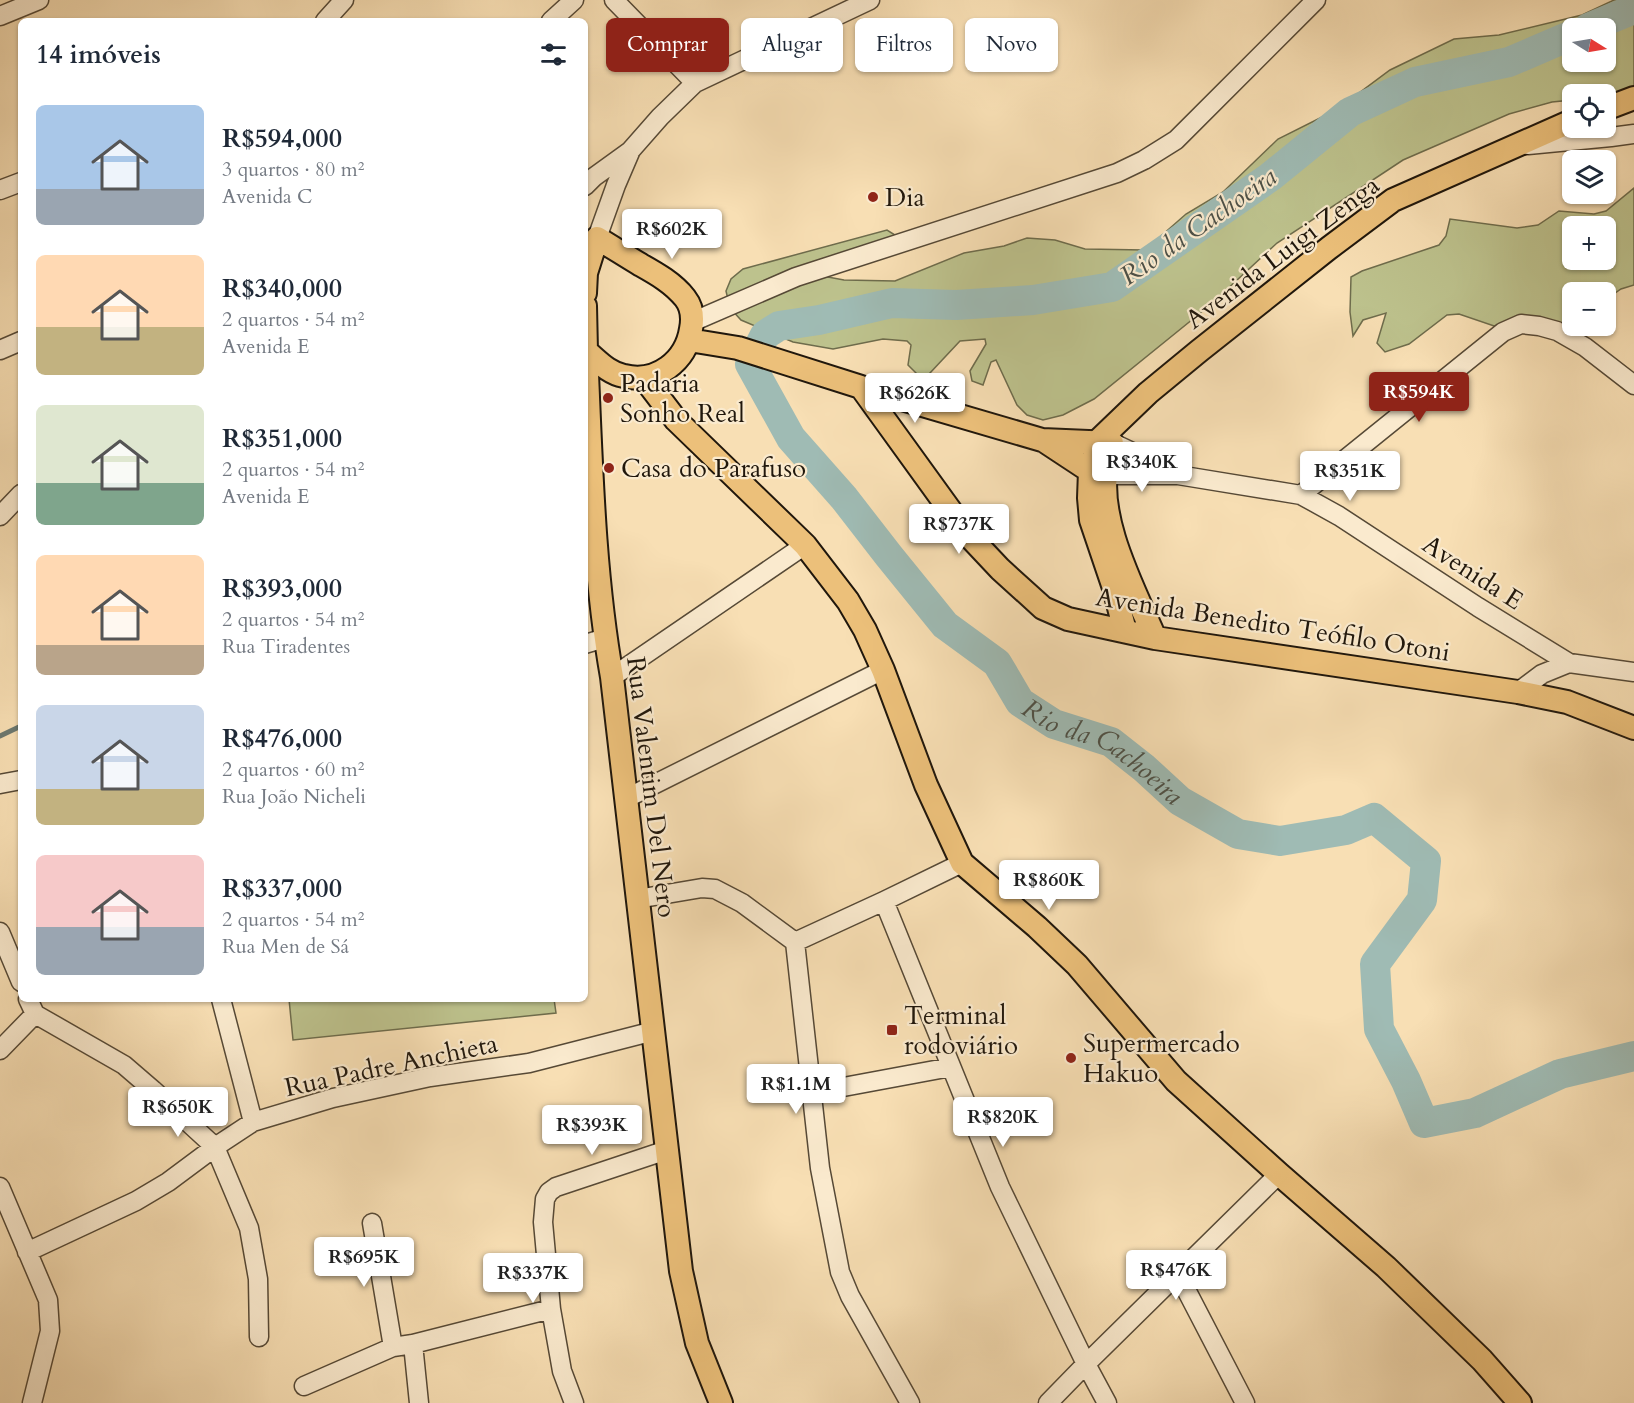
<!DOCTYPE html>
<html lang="pt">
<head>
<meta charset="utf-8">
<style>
  body { margin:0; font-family:Cardo,serif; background:#f6f6f7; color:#1f2937; height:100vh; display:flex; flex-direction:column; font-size:22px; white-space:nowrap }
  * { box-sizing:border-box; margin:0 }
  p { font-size:20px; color:#747a83 }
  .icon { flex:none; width:33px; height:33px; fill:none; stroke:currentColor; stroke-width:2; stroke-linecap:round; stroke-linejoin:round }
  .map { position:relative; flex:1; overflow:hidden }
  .sheet { position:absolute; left:18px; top:18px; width:570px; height:984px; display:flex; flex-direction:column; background:#fff; border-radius:9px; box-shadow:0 2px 4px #0004 }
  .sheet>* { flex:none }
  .top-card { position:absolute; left:606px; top:18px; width:570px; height:54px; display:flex; gap:12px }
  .needle { width:39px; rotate:101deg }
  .fabs { position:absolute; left:1562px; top:18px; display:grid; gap:12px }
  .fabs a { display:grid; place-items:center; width:54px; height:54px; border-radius:9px; background:#fff; box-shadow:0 2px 4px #0004; font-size:30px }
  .price { position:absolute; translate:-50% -51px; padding:0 14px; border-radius:6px; background:#fff; color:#222; font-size:20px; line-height:39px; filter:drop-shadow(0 2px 3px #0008) }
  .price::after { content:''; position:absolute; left:50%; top:36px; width:18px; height:14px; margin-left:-9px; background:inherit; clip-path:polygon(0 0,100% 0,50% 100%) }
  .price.active { background:#8f2418; color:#fff }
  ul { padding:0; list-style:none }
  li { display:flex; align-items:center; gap:18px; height:150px; padding:0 18px }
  li span { display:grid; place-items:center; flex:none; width:168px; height:120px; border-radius:9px; color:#555 }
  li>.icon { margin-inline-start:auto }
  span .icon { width:72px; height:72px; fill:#fffc; stroke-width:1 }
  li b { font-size:26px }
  h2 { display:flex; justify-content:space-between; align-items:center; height:72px; padding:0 18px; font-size:26px }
  .tag { padding:0 21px; border-radius:9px; background:#fff; box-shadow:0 2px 4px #0004; font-size:21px; line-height:54px }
  .tag.active { background:#8f2418; color:#fff }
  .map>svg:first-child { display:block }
</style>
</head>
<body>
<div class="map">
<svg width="1634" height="1403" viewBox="0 0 1634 1403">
  <rect width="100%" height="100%" fill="#f8dfb4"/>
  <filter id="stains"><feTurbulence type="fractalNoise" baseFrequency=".00333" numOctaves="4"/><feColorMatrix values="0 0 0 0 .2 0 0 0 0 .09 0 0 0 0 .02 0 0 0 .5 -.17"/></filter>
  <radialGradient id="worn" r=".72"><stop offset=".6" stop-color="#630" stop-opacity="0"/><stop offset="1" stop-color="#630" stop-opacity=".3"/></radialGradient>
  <!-- green -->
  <path fill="#bdc28d" stroke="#6e6c4c" stroke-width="1.5" fill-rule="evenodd" d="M1614,0H1634V92L1605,105V94H1572V100L1552,102L1509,114L1403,160L1277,243L1209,306L1094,399L1063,415L1043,420L1027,415L1017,405L996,360L991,362L983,385L972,381L970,371L986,344L985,339L960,341L929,374L919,376L908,365L911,345L907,341L883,339L833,349L793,342L741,320L730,308L726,291L731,279L743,269L887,230L895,235L888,245L817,275L844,280L895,281L964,253L1004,246L1027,238L1055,240L1085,249L1145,250L1186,214L1223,192L1278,139L1336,110L1390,70L1454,39L1499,35L1582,15ZM1572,28H1605V62H1572Z
    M1634,188V285L1621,289L1605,300V292H1572V326L1560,333L1503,329L1459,314L1447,315L1409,344L1385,352L1377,343L1386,313L1363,320L1353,336L1350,312L1351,277L1362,271L1439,245L1446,236L1450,219L1517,228L1538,225L1559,211L1594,214L1606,211ZM1572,226H1605V260H1572Z
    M289,999H554L556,1013L293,1040Z"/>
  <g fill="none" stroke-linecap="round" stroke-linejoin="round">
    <!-- stream -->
    <path stroke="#6c7971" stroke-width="5" d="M0,736L21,726"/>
    <!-- river -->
    <g stroke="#9fbbb4" stroke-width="30">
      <path d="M1588,28L1634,9"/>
      <path id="s1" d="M1572,35L1509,62L1415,82L1350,112L1270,177L1112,287L1033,300L956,305L892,303L819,320L779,326L765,335L750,364L791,438L844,498L889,556L945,625L997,663L1020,702L1054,724L1111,742L1144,768L1180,801L1238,834L1280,841L1346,830L1374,818L1426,861L1422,900L1375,964L1379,1029L1406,1081L1424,1123L1475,1113L1560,1074L1634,1056"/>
    </g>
    <defs>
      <path id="minor" d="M614,0L695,83
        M0,16L39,0
        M325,21L344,0
        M551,21L574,0
        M1528,145L1611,137L1634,134
        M585,186L594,177L630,151
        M0,190L21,182
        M597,238L616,185L631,150L660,117L695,83L870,0
        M692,322L796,277L1117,173L1144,160L1176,140L1316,0
        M0,350L21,341
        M1113,443L1174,472
        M1105,475H1178L1301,495L1339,516L1478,607L1569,663
        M1301,495L1503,332L1521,324L1539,326L1557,331L1585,347L1634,385
        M0,516L21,494
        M585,644L605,638
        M612,677L805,545
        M1518,692L1542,674L1569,663L1634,672
        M0,784L21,780
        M625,799L883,670
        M637,899L702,888L715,889L742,903L795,942L820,1168L840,1272L850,1296L910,1403
        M884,901L1000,1187L1086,1364L1107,1403
        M0,932L21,982
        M795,942L884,901L962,863
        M28,999L35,1014L124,1065L153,1090L215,1147L249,1228L258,1279L259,1337
        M221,999L253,1122
        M0,1050L35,1014
        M811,1093L951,1067
        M0,1187L48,1300L50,1331L32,1403
        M372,1223L393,1347
        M27,1252L136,1201L168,1182L215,1147L253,1122L333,1098L430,1077L529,1063L654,1031
        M1178,1274L1245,1403
        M413,1344L419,1403
        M304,1386L393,1347L413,1344L551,1309
        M574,1403L562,1371L551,1309L543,1222L545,1199L549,1192L556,1187L667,1150
        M1048,1403L1086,1364L1279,1174"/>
      <path id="major" d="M1605,109L1634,98
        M585,293L586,273L597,238C612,247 626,256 641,265C657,274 673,283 685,298C692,307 693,319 691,329C686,361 657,384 624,376C608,373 598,361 586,351L585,306
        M689,340L738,348L861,387L1042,440L1112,443
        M586,351C591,459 593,570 612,677L681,1271L697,1343L721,1403
        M644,378L676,420L805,545L848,601L865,630L883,670L926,785L962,863L1037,927L1077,965L1176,1081L1279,1174L1386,1267L1482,1360L1520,1403
        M861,387L968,535L1000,569L1043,608L1068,619L1155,638L1518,692L1567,702L1634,728
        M1043,440L1090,471L1103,475
        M1108,462C1094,515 1134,589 1155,638
        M1125,631L1114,588L1091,520L1089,498L1090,471L1098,441L1148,393L1199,351L1329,248L1393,200L1572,121"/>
    </defs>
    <!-- minor casing -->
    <use href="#minor" stroke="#564936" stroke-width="21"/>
    <!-- major casing -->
    <use href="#major" stroke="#20170c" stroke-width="26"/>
    <!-- minor -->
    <use href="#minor" stroke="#faeace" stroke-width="18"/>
    <!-- major -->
    <use href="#major" stroke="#ecc07a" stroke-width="22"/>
  </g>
  <!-- markers -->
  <g fill="#8f2418" stroke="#faeace" stroke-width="2">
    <circle cx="873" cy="197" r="6"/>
    <circle cx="608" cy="398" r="6"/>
    <circle cx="609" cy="468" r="6"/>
    <rect x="886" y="1024" width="12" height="12" rx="3"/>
    <circle cx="1071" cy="1058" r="6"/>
  </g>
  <g text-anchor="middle" stroke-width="4.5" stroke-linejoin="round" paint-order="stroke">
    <!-- poi labels -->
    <g font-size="26" fill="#20170c" stroke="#faeace" text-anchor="start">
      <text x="885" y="206">Dia</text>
      <text x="620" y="392">Padaria<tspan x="620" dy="30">Sonho Real</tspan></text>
      <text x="621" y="477">Casa do Parafuso</text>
      <text x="904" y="1024">Terminal<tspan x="904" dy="30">rodoviário</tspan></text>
      <text x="1083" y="1052">Supermercado<tspan x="1083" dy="30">Hakuo</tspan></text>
    </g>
    <!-- street labels -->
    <g font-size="26" fill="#20170c" stroke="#faeace">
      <text transform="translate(1282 252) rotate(-37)" y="9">Avenida Luigi Zenga</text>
      <text transform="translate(1473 572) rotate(33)" y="9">Avenida E</text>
      <text transform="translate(1273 624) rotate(9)" y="9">Avenida Benedito Teófilo Otoni</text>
      <text transform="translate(652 787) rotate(83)" y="9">Rua Valentim Del Nero</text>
      <text transform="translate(391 1065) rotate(-12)" y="9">Rua Padre Anchieta</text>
    </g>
    <!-- water labels -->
    <g font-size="27" font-style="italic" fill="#4c5047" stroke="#faeace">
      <text transform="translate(1198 226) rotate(-35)" y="9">Rio da Cachoeira</text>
      <text dy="9" stroke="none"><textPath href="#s1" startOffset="1452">Rio da Cachoeira</textPath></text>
    </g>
  </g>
  <rect width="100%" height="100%" filter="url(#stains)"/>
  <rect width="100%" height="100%" fill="url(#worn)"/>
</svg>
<div class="fabs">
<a><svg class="needle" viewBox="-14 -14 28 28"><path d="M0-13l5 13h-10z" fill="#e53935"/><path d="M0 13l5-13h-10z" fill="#747a83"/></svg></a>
<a><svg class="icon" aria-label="locate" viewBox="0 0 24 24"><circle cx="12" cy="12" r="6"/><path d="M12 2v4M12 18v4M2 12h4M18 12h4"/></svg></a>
<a><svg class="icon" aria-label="layers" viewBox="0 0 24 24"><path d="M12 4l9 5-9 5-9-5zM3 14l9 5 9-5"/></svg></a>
<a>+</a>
<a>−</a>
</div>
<b class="price" style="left:672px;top:260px">R$602K</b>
<b class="price active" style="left:1419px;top:423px">R$594K</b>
<b class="price" style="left:915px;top:424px">R$626K</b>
<b class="price" style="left:1142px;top:493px">R$340K</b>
<b class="price" style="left:1350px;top:502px">R$351K</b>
<b class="price" style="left:959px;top:555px">R$737K</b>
<b class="price" style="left:1049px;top:911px">R$860K</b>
<b class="price" style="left:796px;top:1115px">R$1.1M</b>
<b class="price" style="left:178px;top:1138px">R$650K</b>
<b class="price" style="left:1003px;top:1148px">R$820K</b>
<b class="price" style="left:592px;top:1156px">R$393K</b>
<b class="price" style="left:364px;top:1288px">R$695K</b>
<b class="price" style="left:1176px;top:1301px">R$476K</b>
<b class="price" style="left:533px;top:1304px">R$337K</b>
<div class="top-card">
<a class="tag active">Comprar</a>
<a class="tag">Alugar</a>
<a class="tag">Filtros</a>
<a class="tag">Novo</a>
</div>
<section class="sheet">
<h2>14 imóveis<svg class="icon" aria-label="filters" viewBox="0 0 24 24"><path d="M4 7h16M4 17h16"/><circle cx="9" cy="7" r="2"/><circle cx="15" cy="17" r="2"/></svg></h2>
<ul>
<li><span style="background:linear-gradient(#a9c7e8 70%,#9aa5b1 0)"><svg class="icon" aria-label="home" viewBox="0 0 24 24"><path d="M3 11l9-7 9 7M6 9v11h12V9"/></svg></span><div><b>R$594,000</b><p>3 quartos · 80 m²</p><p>Avenida C</p></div></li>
<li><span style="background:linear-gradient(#ffd9b3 60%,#c2b280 0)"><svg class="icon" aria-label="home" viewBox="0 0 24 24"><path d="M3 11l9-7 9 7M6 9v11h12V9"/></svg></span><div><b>R$340,000</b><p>2 quartos · 54 m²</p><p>Avenida E</p></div></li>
<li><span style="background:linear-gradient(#dfe7d0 65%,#7fa58c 0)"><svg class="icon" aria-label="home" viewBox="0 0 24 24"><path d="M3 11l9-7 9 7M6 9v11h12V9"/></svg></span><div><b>R$351,000</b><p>2 quartos · 54 m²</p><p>Avenida E</p></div></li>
<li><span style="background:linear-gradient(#ffd9b3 75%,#b9a48a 0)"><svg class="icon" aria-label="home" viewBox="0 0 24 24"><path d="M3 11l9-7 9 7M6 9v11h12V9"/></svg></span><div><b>R$393,000</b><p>2 quartos · 54 m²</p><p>Rua Tiradentes</p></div></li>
<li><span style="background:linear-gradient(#c9d6e8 70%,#c2b280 0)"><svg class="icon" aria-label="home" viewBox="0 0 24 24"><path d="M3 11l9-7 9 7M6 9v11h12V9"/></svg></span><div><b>R$476,000</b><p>2 quartos · 60 m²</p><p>Rua João Nicheli</p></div></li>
<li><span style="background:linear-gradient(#f6c9c9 60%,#9aa5b1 0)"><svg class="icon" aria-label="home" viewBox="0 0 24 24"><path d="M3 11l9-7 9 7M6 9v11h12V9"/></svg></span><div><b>R$337,000</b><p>2 quartos · 54 m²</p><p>Rua Men de Sá</p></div></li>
</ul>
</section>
</div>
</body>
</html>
